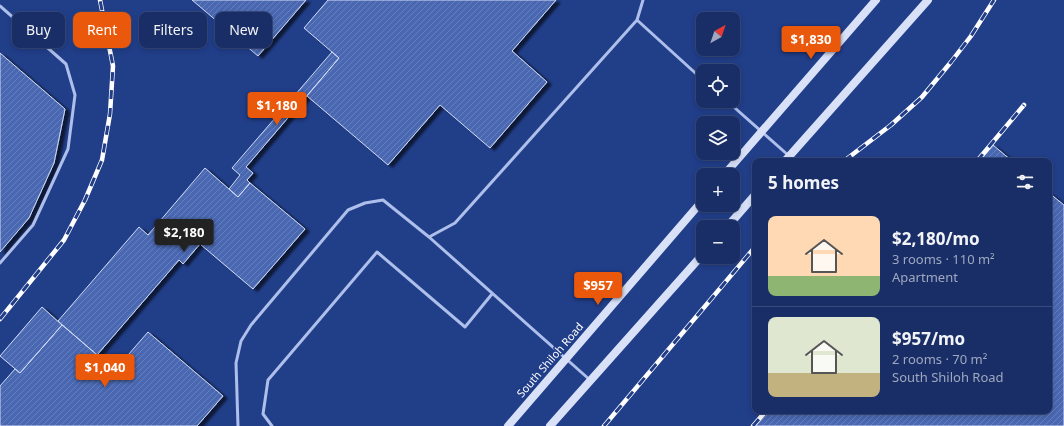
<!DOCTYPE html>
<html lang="en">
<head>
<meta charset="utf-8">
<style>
  body { margin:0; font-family:"Noto Sans",sans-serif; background:#22366d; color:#f1f3f6; height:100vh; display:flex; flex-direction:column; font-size:15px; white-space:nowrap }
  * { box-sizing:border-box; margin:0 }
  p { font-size:13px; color:#9fa8c0 }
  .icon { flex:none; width:22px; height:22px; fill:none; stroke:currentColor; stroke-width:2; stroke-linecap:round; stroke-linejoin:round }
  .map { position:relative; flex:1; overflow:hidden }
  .side { position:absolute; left:752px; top:158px; width:300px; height:256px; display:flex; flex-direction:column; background:#192e67; border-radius:8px; box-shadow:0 2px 6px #0003,0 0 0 1px #374a7b }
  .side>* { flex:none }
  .banner { position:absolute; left:12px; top:12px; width:380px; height:36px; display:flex; gap:8px }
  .needle { width:26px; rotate:40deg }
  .buttons { position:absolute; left:696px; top:12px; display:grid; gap:8px }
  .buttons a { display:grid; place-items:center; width:44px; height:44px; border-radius:8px; background:#192e67; box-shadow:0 2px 6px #0003,0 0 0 1px #374a7b; font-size:20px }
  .price { position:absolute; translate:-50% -34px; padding:0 9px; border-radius:4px; background:#ea580c; color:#fff; font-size:13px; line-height:26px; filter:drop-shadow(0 1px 2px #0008) }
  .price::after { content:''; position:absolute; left:50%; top:24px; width:12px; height:9px; margin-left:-6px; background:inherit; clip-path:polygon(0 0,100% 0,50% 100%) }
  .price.active { background:#222; color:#fff }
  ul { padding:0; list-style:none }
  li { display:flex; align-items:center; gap:12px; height:100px; padding:0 16px }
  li+li { border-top:1px solid #374a7b }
  li span { display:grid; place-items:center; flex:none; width:112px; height:80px; border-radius:8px; color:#555 }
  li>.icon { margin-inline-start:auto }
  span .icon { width:48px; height:48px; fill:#fffc; stroke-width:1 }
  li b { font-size:17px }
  h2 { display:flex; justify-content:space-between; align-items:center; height:48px; padding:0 16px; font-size:17px }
  .tag { padding:0 14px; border-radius:8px; background:#192e67; box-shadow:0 2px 6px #0003,0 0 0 1px #374a7b; font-size:14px; line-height:36px }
  .tag.active { background:#ea580c; color:#fff }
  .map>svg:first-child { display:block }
</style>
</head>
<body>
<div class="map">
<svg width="1064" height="426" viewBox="0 0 1064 426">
  <defs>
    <pattern id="building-hatch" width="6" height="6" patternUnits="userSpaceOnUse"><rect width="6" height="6" fill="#4a67b1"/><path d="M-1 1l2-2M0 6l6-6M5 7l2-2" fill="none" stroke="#657ebd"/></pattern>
    <filter id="shadow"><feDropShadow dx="4.5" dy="2.5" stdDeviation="1" flood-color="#0009"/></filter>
  </defs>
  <rect width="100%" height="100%" fill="#213e89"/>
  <!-- building -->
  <path fill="url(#building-hatch)" stroke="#d1ddf8" filter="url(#shadow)" d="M192,0H306L258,56Z
    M328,0H556L512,51L547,82L490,148L440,105L388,165L307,96L339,58L304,28Z
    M332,52L339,58L246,167L253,173L247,180L250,183L238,197L229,189L240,175L232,168Z
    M0,53L65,109L54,163L29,218L0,252Z
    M993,145L1012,161H980Z
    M205,168L238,197L250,183L305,229L253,289L200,244L183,264L179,260L97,355L58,321L139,227L148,235Z
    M1049,193L1064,205V426H754L767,411H1049Z
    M42,307L62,325L20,373L0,356Z
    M62,325L115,370L148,332L223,396L197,426H0V386L15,369L20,373Z"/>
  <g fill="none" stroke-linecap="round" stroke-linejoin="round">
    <!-- lane -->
    <path stroke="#adbfea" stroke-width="3" d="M643,0L637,20L703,80
      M0,6L66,64L75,95L68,149L33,225L0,263
      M727,101L788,155
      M429,237L455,223L637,20
      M238,426L236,363L241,341L251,325L348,210L365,203L383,200L429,237L590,380
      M272,426L263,414L268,380L377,252L465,327L492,294"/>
    <!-- secondary -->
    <path stroke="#d8e1f8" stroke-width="8" d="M785,161L928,0
      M724,175L876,0
      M727,227L755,195
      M508,426L703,200
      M550,426L703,254"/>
    <defs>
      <path id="rail" d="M844,161L891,125L922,97L951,62L971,36L994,0
        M977,161L1024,105
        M0,319L64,240L85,200L102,160L110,114L113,66L100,0
        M604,426L755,247
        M753,426L766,411"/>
    </defs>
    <!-- rail casing -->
    <use href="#rail" stroke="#fff" stroke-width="4.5"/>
    <!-- rail -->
    <use href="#rail" stroke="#213e89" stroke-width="3" stroke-dasharray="9" stroke-linecap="butt"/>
  </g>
  <g text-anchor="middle" stroke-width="3" stroke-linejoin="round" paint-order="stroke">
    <!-- street labels -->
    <g font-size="11" fill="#fff" stroke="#213e89">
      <text transform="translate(550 360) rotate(-49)" y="4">South Shiloh Road</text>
    </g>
  </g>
</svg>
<div class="buttons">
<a><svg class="needle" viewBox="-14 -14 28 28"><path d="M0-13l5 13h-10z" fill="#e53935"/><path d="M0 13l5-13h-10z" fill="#9fa8c0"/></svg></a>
<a><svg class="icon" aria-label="locate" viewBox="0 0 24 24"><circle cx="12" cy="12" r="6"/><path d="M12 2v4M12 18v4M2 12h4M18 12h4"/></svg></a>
<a><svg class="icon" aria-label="layers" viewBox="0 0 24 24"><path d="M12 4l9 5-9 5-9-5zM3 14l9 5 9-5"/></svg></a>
<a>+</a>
<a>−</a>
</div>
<b class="price" style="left:811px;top:60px">$1,830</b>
<b class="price" style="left:277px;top:126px">$1,180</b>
<b class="price active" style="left:184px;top:253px">$2,180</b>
<b class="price" style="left:598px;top:306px">$957</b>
<b class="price" style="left:105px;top:388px">$1,040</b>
<div class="banner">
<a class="tag">Buy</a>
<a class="tag active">Rent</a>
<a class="tag">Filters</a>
<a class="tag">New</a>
</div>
<section class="side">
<h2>5 homes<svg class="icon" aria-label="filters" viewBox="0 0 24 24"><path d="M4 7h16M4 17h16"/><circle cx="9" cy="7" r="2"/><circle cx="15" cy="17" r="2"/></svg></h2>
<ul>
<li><span style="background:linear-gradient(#ffd9b3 75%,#8fb573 0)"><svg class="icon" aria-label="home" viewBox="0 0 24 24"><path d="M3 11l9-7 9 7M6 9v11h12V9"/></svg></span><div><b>$2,180/mo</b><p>3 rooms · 110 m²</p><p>Apartment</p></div></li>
<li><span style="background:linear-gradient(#dfe7d0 70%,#c2b280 0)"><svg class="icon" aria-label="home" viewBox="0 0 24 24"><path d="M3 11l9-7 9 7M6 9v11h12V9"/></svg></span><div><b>$957/mo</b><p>2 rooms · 70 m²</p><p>South Shiloh Road</p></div></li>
</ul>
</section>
</div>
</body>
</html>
